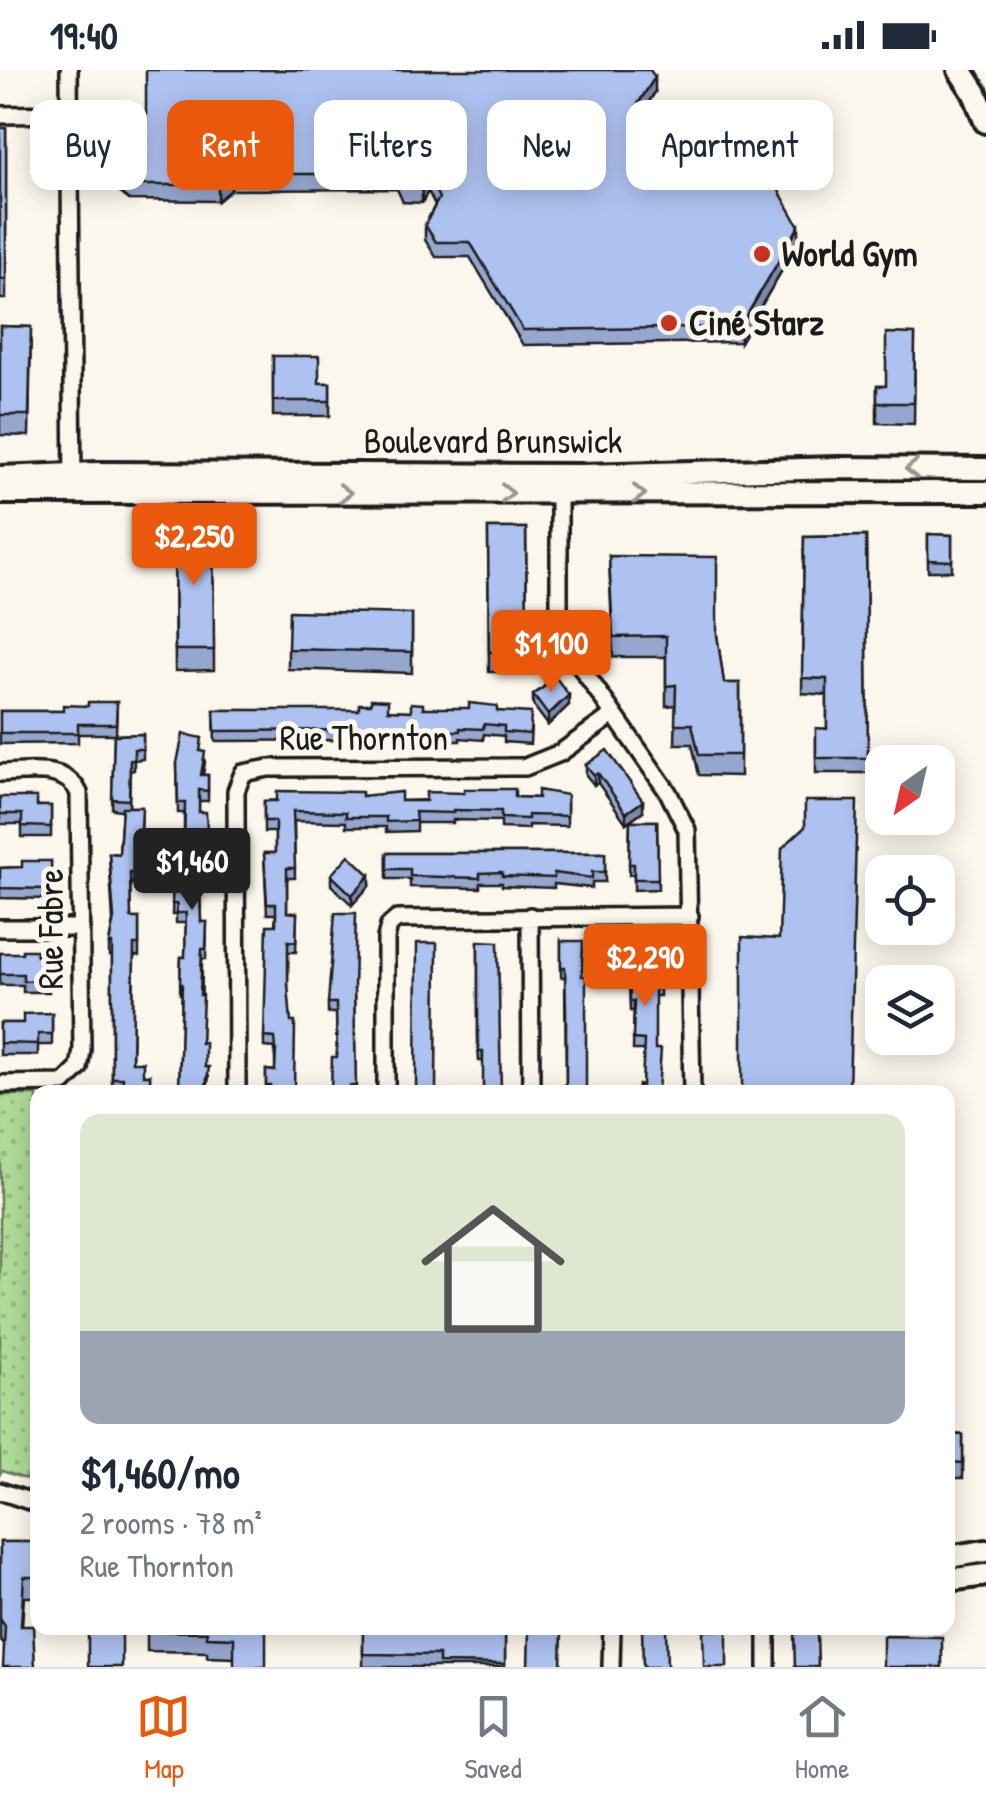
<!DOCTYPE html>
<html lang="en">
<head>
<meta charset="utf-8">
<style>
  body { margin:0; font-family:"Patrick Hand",sans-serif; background:#f2f2f3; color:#1f2937; height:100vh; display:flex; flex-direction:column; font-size:38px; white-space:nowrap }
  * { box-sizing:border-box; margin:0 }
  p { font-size:32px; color:#747a83 }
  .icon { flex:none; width:55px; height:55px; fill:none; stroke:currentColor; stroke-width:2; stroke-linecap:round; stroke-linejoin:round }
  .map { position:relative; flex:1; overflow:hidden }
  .details { position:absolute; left:30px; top:1015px; width:925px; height:550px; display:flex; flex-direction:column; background:#fff; border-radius:20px; box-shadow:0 5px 25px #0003 }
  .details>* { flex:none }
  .guide { position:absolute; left:30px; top:30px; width:928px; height:90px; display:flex; gap:20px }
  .needle { width:65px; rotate:214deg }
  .controls { position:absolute; left:865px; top:675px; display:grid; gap:20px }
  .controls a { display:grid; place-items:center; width:90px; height:90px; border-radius:20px; background:#fff; box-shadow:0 5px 25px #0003; font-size:50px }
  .price { position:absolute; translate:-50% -85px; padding:0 22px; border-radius:10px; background:#ea580c; color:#fff; font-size:32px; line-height:65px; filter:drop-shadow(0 2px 5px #0008) }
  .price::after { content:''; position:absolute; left:50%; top:60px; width:30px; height:22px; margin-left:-15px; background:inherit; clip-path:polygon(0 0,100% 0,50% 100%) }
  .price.current { background:#222; color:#fff }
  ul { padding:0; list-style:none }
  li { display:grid; align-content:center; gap:20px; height:530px; padding:0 50px }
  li+li { border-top:2px solid #e0e1e3 }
  li span { display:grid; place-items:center; height:310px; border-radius:20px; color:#555 }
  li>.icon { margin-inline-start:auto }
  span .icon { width:180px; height:180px; fill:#fffc; stroke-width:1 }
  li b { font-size:42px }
  .chip { padding:0 35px; border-radius:20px; background:#fff; box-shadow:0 5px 25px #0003; font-size:35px; line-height:90px }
  .chip.current { background:#ea580c; color:#fff }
  .status { display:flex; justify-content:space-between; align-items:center; height:70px; padding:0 50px; background:#fff; direction:ltr }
  .status svg { height:28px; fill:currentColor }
  .dock { display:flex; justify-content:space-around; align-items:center; height:140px; border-top:2px solid #e0e1e3; background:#fff; font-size:28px; color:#747a83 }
  .dock a { display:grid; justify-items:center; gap:5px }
  .dock .current { color:#ea580c }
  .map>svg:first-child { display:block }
</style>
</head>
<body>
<div class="status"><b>19:40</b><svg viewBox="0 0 49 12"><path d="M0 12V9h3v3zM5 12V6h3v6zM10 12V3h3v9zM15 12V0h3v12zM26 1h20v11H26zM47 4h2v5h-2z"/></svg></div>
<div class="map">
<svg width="986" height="1597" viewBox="0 0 986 1597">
  <defs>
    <pattern id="park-dots" width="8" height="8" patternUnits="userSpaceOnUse" patternTransform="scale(2.5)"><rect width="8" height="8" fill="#afda97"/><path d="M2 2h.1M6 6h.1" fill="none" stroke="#96ba82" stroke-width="1.8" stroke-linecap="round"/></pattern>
  </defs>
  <rect width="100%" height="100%" fill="#fbf7ec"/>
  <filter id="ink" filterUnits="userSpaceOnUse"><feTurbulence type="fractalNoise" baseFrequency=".01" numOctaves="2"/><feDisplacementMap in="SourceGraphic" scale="20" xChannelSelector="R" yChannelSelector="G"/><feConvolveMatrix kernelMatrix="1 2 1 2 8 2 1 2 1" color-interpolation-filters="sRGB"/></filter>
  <g filter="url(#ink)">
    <!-- park -->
    <path fill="url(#park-dots)" stroke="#667b5a" stroke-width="2.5" d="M0,1025H37V1413L2,1401L0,1404Z"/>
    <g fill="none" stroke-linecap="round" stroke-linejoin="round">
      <defs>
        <path id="minor" d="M69,0L73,414
          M0,45L70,44
          M559,415V539L564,573L668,722L687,760L692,1022
          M0,703C28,703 65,694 79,723L82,980L79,998L64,1013L0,1014
          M530,846L531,1022
          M0,858H81
          M237,1022L236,721L243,703L269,698L525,697L560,683L613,645
          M386,1022V868L389,856L397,849L690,846
          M0,1421L38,1434
          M611,1597L612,1558
          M767,1597V1558"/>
        <path id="tertiary" d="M0,407L98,403L582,405L838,398L986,399
          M0,423L986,422
          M948,1487L986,1481
          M948,1510L986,1505"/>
        <path id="secondary" d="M960,0L975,23L986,51"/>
      </defs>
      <!-- minor casing -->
      <use href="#minor" stroke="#1c1c1c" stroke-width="22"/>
      <!-- tertiary casing -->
      <use href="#tertiary" stroke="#1c1c1c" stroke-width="28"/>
      <!-- secondary casing -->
      <use href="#secondary" stroke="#1c1c1c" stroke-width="30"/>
      <!-- minor -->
      <use href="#minor" stroke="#fbf7ec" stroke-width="15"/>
      <!-- tertiary -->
      <use href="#tertiary" stroke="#fbf7ec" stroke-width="20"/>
      <!-- secondary -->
      <use href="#secondary" stroke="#fbf7ec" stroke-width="22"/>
    </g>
    <!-- wall -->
    <path fill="#96a7cf" stroke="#1c1c1c" stroke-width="2.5" d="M655,22L638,50L639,52L799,171L740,272L523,275L470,187H436L425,170V155L435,135L428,121L422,133L403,132L397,119L231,120L218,131L129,130L119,122L120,81L146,64Z
      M0,58H6V229H0Z
      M0,256L31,257L29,366L0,365Z
      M915,264L914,354L877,353V316H886Z
      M273,286L319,313H330V346H273Z
      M174,457H213L214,600L175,601Z
      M488,458H526L527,602H489Z
      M928,464L952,465V501H928Z
      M866,466L868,703H816V658L827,659V625L802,623L804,467Z
      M609,486L717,565L724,613H740V706L699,705L692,674H675L676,635L666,636V587H613Z
      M412,544V603L288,599V579Z
      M545,610L569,635L548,655L533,635V625L545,616Z
      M117,632L116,664H78V673L0,674V641H63L88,636Z
      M423,638L497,641L531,654L530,674L504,672V666L484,664L483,670L460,668V671H396V666L376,665L375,670L215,671L214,640L411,641Z
      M143,664V689L134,690V700L130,701L129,737H142L139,813H130L131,848H139V886H134L132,992L143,1005H150V1022H122V1019H112V886H109V874L113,851L109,783L119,784L122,740L112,739L114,665Z
      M202,681L205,692L203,705H208V731H199V742L208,779V805H200L201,852H207L206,889H202L201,973L205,997L209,1007L206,1022H179L182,924H180L181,887H185L186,853H176V845H172L173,815H178L184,779V743H178L177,693Z
      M586,695L643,741L626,753L598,713L594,715L586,705Z
      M567,725V756L528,755V759L501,758V751L453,750V753H416V761L386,762V757H346V752L294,751L295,808H287V842L297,843L296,882H288V916L294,1022H266V1000L275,1001V978L264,977V967L276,844H267L264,783H275V762H264V731L362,726L401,731L515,727L538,728Z
      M0,727L37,736H51V767H22V754H0Z
      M630,751H657L658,819L634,820V804L629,805Z
      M387,783H605V812H592V818L554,814V818L502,816V813H480V818L410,817V809H387Z
      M51,791V829L0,828V798L22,797Z
      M331,805L370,815L352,835L331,815Z
      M478,871L483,991H479L478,976Z
      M561,871L582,906L586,1022L566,1016L565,907H561Z
      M628,875L654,904H660V926H655L644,980H633L634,941H630Z
      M0,883L49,885V922H23V915H0Z
      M354,924L356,1022H331L337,987L336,943H328V933Z
      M52,943V975H38V985H0V953H23Z
      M948,1364L963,1365V1408H948Z
      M0,1472H38V1527H24L22,1556L4,1575L0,1569Z
      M147,1558H267L234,1588L207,1587V1582L147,1581Z
      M363,1558L433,1563H505V1597H363Z"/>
    <!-- shaded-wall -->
    <path fill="#7a88a9" stroke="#1c1c1c" stroke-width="2.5" d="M655,7V22L634,56V40Z
      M231,104V120L218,131V115Z
      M428,106V121L422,133V118Z
      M799,156V171L740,272V257Z
      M569,625V635L548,655V645Z
      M598,703V713L594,715V705Z
      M643,731V741L626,753V743Z
      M370,805V815L352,835V825Z"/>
    <!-- building -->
    <path fill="#aec2f1" stroke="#1c1c1c" stroke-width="2.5" d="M146,0H650L655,7L634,40L639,52L739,50L799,156L740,257L523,260L470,172H436L425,155L439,128L428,106L422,118L403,117L397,104H231L218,115H129L119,106L120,81L146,64Z
      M0,58H6V209H0Z
      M0,256L31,257L29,345H0Z
      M886,263L915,264L914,333H877V316H886Z
      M273,286H319V313H330V331H273Z
      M174,457H213L214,580H175Z
      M488,458H526L527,582H489Z
      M928,464L952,465V491L928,490Z
      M866,466L868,688H816V658L827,659V609L802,608L804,467Z
      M609,486L717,487V565L724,613H740V685H699L692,654H675L676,615L666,616V566L613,567Z
      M289,541L412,544V582L288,579Z
      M553,604L569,625L548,645L533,625L548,614L545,610Z
      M371,629L388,630V640L411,641V633L423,634V638H469V633L497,636V641L531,643L530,664L504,662V656L484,654L483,659L460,658V661H396V656L376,655L375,660L215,661L214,640H359V634H371Z
      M88,632H117L116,654H78V663H0V641H63V635L88,636Z
      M143,664V679H134V690H130L129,730L112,729L114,665Z
      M183,664L202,668L200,681L205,682L201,705H208V721L199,720V742H206L208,779V795H199L201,852H207L206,879H202L200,925H203L201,973L205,972V997H209L205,1022H179L182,914H180L181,887H185L186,843H176L177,834H172L173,815H178V779H184L185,733H178L177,693Z
      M607,680L643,731L626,743L598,703L594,705L586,695Z
      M464,719H515V727L538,728V720L567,725V746L528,745V749L501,748V741L453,740V743L415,742L416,751L386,752V747H346V742L293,741L295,798H287V842L297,843L296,872L288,871V915L291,952H295L294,1022H269L270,1016H266V1000L275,1001L276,979L275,968L264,967L267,855H276V834H267L264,783H275V751H264V731H277V721L362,722V726L401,722V731H426V722L464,723Z
      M0,727H37V736H51V757L22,756V744H0Z
      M805,731H857L849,1022H742V867L779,869L782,778L805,757Z
      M122,737H142L139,802H130L131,848H139V875H134L132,992H143V1005H150V1021L122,1020L123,1008H112V874H109L114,848L109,783L119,784Z
      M630,751H657L658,809H634V794H629Z
      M387,783H605V802H592V808L554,803V808L502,806V802L480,803V808L410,806V799H387Z
      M349,785L370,805L352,825L331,805Z
      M22,791H51V819L0,818V798L22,797Z
      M335,843H356L354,918L356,1016H350V1022H331L332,987H337L336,933H328Z
      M634,867H649L654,904H660V915H655V979H661L658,1022H637L638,1015L642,1016L644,970L633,969L634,931H630L628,875H634Z
      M478,871L498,872L501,1022H483V981H479L478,966Z
      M561,871H583L582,906H586V1022H562V1016H566V942L565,897H561Z
      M417,873H437L436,1022H416Z
      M22,880H36V886L49,885V910L23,911V904H0V883H22Z
      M52,943V964H38V974L0,973V953H23V944Z
      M948,1364L963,1365V1393L948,1392Z
      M0,1472H38V1507H24L21,1556H33L35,1597H3L5,1556L0,1549Z
      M88,1558H122V1597H88Z
      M147,1558H266V1597H234V1568L207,1567V1562L147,1561Z
      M363,1558H433V1563H505V1594L439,1593V1585L363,1584Z
      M529,1558H562L561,1597H528Z
      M642,1558H666L667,1597H643Z
      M727,1560V1597H704L703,1561Z
      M817,1562L818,1597H795L794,1563Z
      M883,1566L942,1567V1597H883Z"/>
    <!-- one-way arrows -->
    <defs><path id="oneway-chevron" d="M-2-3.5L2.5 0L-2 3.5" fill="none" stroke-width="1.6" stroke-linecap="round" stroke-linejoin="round" transform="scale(2.5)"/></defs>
    <g stroke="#97948e">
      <use href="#oneway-chevron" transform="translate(912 399) rotate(-180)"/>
      <use href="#oneway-chevron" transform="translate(345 423)"/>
      <use href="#oneway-chevron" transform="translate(507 423)"/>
      <use href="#oneway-chevron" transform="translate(639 424)"/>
    </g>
  </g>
  <!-- markers -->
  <g fill="#c8321e" stroke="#fbf7ec" stroke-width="4">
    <circle cx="762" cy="184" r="10"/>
    <circle cx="669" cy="253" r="10"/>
  </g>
  <g text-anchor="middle" stroke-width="10" stroke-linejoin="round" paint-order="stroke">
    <!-- poi labels -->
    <g font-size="35" font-weight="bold" fill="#1c1c1c" stroke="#fbf7ec" text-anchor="start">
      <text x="782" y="196">World Gym</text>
      <text x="689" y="265">Ciné Starz</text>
    </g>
    <!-- street labels -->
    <g font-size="35" fill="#1c1c1c" stroke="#fbf7ec">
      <text x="493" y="383">Boulevard Brunswick</text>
      <text x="364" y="680">Rue Thornton</text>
      <text transform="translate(51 859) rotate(-90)" y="12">Rue Fabre</text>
    </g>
  </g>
</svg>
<div class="controls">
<a><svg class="needle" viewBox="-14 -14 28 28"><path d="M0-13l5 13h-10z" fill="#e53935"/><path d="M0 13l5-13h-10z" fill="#747a83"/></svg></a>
<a><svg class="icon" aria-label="locate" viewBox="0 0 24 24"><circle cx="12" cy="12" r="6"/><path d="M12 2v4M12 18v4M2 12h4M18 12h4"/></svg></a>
<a><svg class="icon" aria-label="layers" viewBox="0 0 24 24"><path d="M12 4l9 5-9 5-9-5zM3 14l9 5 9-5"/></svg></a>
</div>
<b class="price" style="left:194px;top:518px">$2,250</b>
<b class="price" style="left:551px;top:625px">$1,100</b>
<b class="price current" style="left:192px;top:843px">$1,460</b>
<b class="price" style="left:645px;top:939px">$2,290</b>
<div class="guide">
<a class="chip">Buy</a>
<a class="chip current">Rent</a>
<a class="chip">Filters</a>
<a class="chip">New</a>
<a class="chip">Apartment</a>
</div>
<section class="details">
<ul>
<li><span style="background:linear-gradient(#dfe7d0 70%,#9aa5b1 0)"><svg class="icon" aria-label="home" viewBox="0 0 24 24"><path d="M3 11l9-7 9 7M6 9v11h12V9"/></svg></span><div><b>$1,460/mo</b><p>2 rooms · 78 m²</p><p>Rue Thornton</p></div></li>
</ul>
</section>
</div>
<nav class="dock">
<a class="current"><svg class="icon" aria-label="map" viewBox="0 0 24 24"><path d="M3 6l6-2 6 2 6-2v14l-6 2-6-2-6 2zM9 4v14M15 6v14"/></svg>Map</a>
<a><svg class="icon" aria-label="saved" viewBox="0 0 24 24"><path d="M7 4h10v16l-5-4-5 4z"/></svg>Saved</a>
<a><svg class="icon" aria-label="home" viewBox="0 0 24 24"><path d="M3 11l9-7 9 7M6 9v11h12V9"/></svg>Home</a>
</nav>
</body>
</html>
